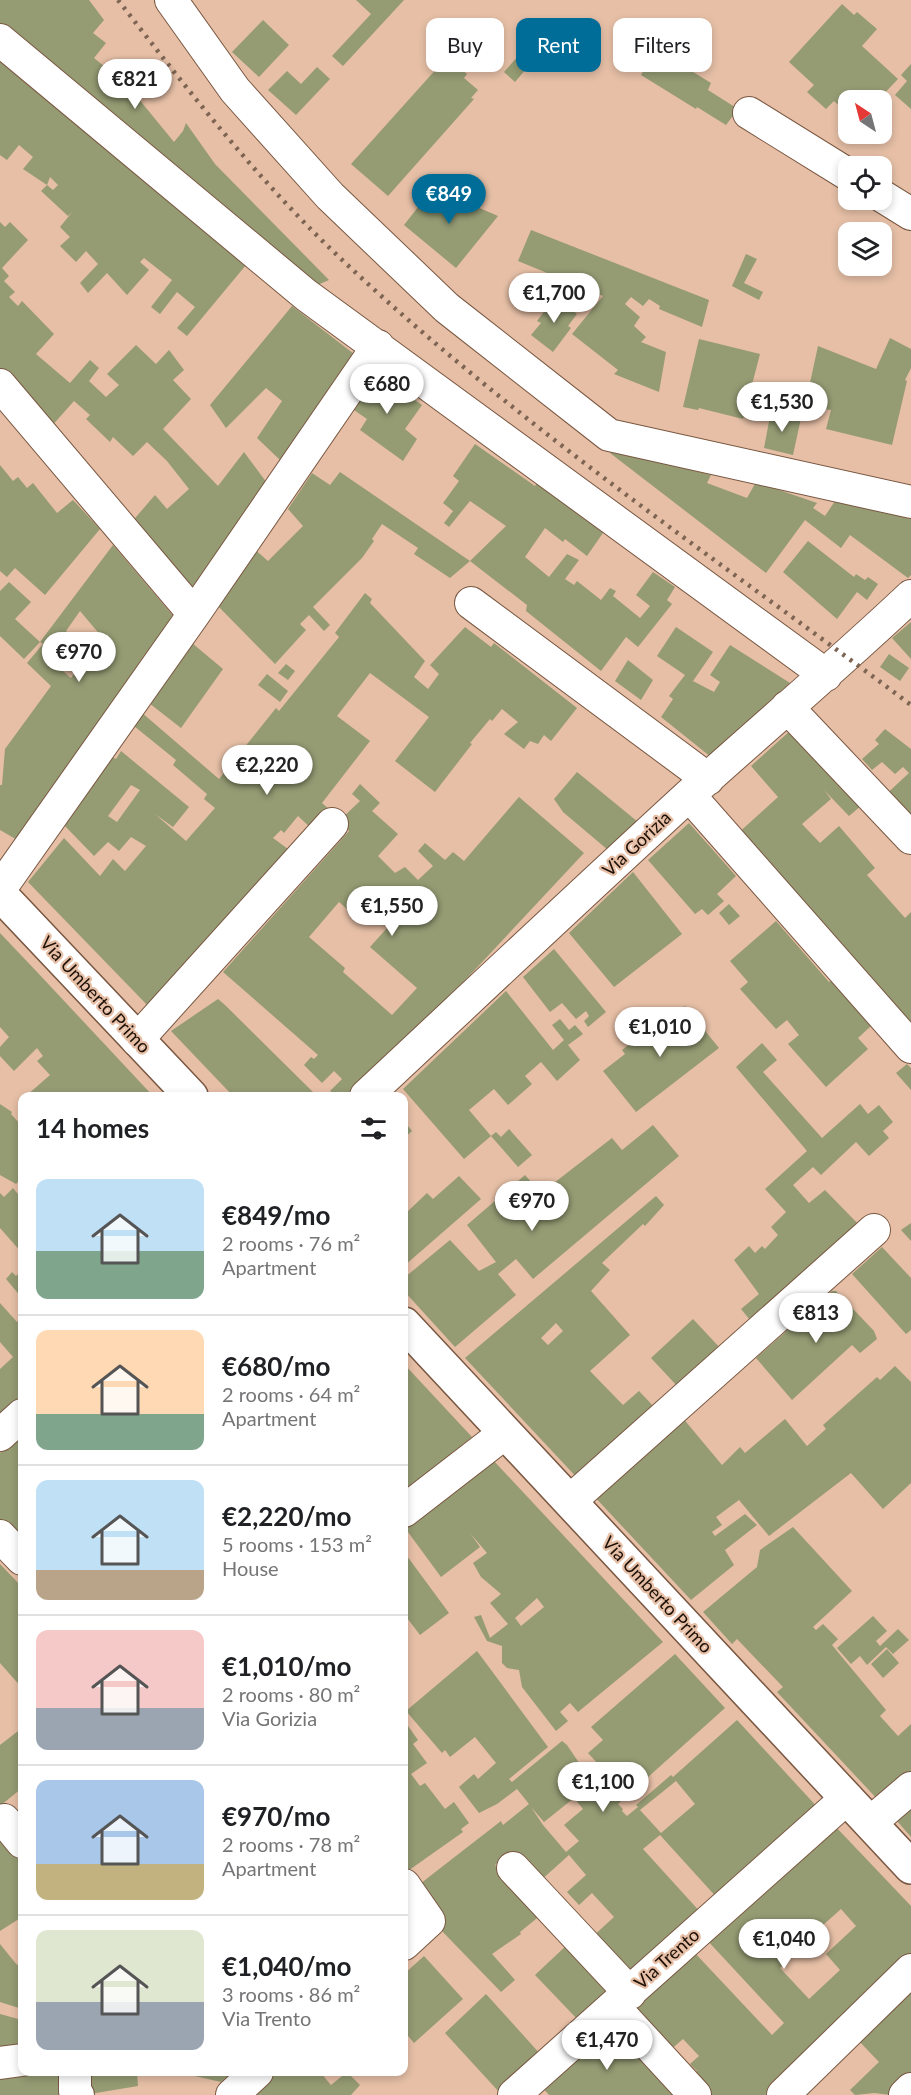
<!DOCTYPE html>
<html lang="en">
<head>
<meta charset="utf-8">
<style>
  body { margin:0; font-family:Lato,sans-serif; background:#f2f2f2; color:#202124; height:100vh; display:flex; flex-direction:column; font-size:22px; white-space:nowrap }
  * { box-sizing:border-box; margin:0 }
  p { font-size:20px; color:#757577 }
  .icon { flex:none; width:33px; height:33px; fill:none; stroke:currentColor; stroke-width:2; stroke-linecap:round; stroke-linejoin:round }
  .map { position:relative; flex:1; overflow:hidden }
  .sheet { position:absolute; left:18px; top:1092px; width:390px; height:984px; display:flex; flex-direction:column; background:#fff; border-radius:12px; box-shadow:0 3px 9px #0003 }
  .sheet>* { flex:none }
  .guide { position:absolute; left:426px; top:18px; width:394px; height:54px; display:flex; gap:12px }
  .needle { width:39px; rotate:324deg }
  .fabs { position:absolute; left:838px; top:90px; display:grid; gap:12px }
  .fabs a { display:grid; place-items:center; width:54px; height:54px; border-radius:12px; background:#fff; box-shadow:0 3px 9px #0003; font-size:30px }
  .price { position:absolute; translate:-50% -51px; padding:0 14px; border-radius:21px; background:#fff; color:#222; font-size:20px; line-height:39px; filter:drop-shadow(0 2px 3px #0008) }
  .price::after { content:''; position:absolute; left:50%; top:36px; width:18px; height:14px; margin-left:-9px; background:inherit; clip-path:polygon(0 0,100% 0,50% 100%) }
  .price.current { background:#006d99; color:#fff }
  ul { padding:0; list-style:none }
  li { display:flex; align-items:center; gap:18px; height:150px; padding:0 18px }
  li+li { border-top:2px solid #e0e0e0 }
  li span { display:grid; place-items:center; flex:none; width:168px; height:120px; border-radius:12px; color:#555 }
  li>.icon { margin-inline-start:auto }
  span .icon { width:72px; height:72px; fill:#fffc; stroke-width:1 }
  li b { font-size:26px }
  h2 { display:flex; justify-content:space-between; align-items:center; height:72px; padding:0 18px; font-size:26px }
  .tag { padding:0 21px; border-radius:12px; background:#fff; box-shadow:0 3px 9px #0003; font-size:21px; line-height:54px }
  .tag.current { background:#006d99; color:#fff }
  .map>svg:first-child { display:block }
</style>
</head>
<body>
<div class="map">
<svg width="911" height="2095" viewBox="0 0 911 2095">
  <rect width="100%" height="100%" fill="#e6bfa6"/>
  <!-- building -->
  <path fill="#959b73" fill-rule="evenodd" d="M0,0H89L104,20L93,33L106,43L94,58L115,75L127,61L124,81L174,142L183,131L186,123L215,164L329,280L315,286L0,27Z
    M356,0H404L343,66L332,56L371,14Z
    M842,4L854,15L857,12L877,29L862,46L898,79L878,100H849V115L834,101L826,109L807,92L814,85L789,62Z
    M263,20L289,45L259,77L232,52Z
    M527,46L538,55L515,82L504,72Z
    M461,48L469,57L460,68L467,74L464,78L478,90L471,98L474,99L388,196L351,164L447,57L450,60Z
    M656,49L711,83L708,90L738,109L726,125L697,107L696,109L641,75Z
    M0,62L246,265L187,336L177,328L195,307L177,292L160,314L151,307L172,280L144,258L140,262L149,270L127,295L107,273L88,293L80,283L98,264L86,251L76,262L60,246L70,237L60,227L73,211L68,216L41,191L47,185L53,190L58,185L50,177L47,185L23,169L33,157L19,145L7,160L0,155Z
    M911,64V109L895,95L907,81L901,75Z
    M317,67L330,79L296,115L268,90L287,71L301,84Z
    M433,188L498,216L456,268L404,225Z
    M0,222L5,227L10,222L28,240L2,268L9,276L4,281L15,292L9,297L18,306L22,301L54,334L36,354L70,383L90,360L99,368L89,381L106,397L119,385L107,374L136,345L156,364L169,350L184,370L173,380L191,399L163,429L218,486L244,452L267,483L190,595L130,524L155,495L167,509L189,489L167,461L147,442L133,456L113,437L110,442L86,419L90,415L74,401L50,428L0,369Z
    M531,230L709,300L702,327L659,309L660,306L649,299L643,306L631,297L625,304L640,317L634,326L646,337L641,342L666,352L659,392L614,374L618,370L572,334L603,296L518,261Z
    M746,254L757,259L744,283L763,292L759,300L732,286Z
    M555,297L577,314L568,326L571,328L553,352L531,335L541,323L537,321Z
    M292,306L354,354L280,460L257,438L282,401L266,388L226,428L210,405Z
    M890,338L911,349V368L905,380L907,381L892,445L826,429L831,410L805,406L818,346L876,369Z
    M699,339L760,354L743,419L699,408L698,410L683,407Z
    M374,372L422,405L405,429L417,439L403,461L360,430L367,419L351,408Z
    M771,411L801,418L793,455L764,448Z
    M475,444L535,486L538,481L605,530L587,556L565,539L563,542L545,528L525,557L549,577L567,554L579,560L565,579L574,585L577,581L601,600L610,588L616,591L613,596L640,618L650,606L636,595L653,572L675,587L667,600L672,604L638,647L626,637L601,671L526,611L527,605L470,561L506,526L470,501L449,527L444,523L453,511L443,503L459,481L453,476Z
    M612,450L711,475L707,483L747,498L756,482L817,503L813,508L825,516L835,501L911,519V575L908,578L850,535L841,548L805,520L766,573L610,453Z
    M0,465L13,481L18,477L27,488L33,483L57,513L73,500L100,529L45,595L15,568L7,577L0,571Z
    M340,472L470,561L450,578L414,554L418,548L382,524L372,539L374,541L362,558L313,607L330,625L324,631L309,615L300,624L306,630L275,664L216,604L253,548L268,561L303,526L288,509L312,473L330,485Z
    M808,541L854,577L856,574L865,580L868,577L878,584L867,600L857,592L837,619L783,572Z
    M113,545L174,617L19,841L0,830V785H2L5,749L51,686L27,663L43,644L40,642ZM80,611L102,637L71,678L56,665L77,640L66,631Z
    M9,582L31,602L15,619L40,642L24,659L0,636V591Z
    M365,593L372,599L370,603L425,661L414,677L428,689L439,674L430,665L465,627L491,647L494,643L577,708L551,741L544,735L538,744L530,741L524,749L504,734L518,722L502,709L492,721L490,719L470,743L472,744L435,792L395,761L429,717L370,673L337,716L370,741L322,803L330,810L313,830L298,816L284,833L281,830L273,838L292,852L152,1010L28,882L64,838L100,876L113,859L125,871L146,846L131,837L119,851L108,842L94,856L64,825L111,756L116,759L121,751L189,807L173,827L155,814L186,841L215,808L204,799L207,794L173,765L176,760L134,726L141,712L219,779L276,708L279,711L339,637L335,633ZM131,785L140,790L117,822L108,816Z
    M911,622V659L892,638Z
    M676,627L713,652L693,681L714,692L720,682L710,675L730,645L790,683L711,757L661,717L673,699L669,696L685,675L657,656Z
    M192,643L223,669L181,728L149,703Z
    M889,654L909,668L900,681L880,667Z
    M628,660L653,680L641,700L615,681Z
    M286,664L295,671L288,680L278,673Z
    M267,674L288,691L280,702L258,685Z
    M885,729L911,749V832L880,800L909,773L903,767L895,774L882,762L872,770L862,759L879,744L875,740Z
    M791,730L862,805L849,816L824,790L831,799L802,824L820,843L839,826L875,868L867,875L905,918L911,912V1032L735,836L778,797L751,766Z
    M577,772L638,822L608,850L563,812L554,799Z
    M360,784L380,803L372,811L398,834L378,856L395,873L405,867L418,880L433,866L418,851L425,843L445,860L453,852L464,861L519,797L584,853L357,1096H336L330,1091L342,1079L334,1071L322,1083L304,1065L311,1057L314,1059L318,1055L223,972L349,831L340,820L360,801L352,794ZM364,892L387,911L408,892L421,904L402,924L396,918L370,947L417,988L392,1015L343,972L345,968L309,937L339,902L348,910Z
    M689,823L736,876L717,894L724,901L708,915L702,909L695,914L648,860Z
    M633,872L682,934L614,987L569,933Z
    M729,904L740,916L729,925L719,913Z
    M776,921L829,982L833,980L872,1025L858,1038L868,1049L826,1087L788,1044L799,1035L787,1020L776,1029L740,989L748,982L730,961Z
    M0,933L38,973L153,1096H26L50,1075L37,1061L43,1056L37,1048L14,1071L0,1056V1047L9,1037L0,1027Z
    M554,949L606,1012L588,1027L584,1021L589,1016L586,1011L576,1019L562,1003L550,1012L523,977Z
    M506,991L553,1050L564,1040L552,1025L560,1019L569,1030L575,1025L583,1034L568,1045L580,1060L557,1081L541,1062L525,1076L532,1084L508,1105L494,1089L469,1110L491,1136L496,1132L501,1137L509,1129L532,1155L518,1167L491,1136L464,1159L403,1089Z
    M218,999L225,1005L317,1096H233L171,1031Z
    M685,1006L719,1048L636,1112L603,1071L625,1054L622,1050L663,1018L666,1021Z
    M762,1043L777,1060L763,1072L822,1138L860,1104L868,1114L879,1105L893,1122L883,1131L889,1138L869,1156L856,1142L821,1175L813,1167L793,1185L809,1203L825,1190L863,1229L755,1326L741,1309L759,1294L734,1260L749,1246L755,1253L762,1246L765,1249L778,1235L771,1227L786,1212L765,1189L807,1151L736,1067Z
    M907,1064L911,1068V1090L896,1073Z
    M0,1104L12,1112L11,1114L22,1126V1178L16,1184L0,1175Z
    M404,1121L412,1131L404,1138Z
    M653,1125L679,1156L533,1279L516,1259L498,1274L516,1295L455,1347L404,1291V1278L450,1240L479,1271L496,1262L467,1225L525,1175L541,1193L612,1138L622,1150Z
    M459,1176L481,1199L404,1266V1210L406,1213L427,1193L433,1199Z
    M13,1188L22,1199V1253L0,1228V1193L4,1197Z
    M656,1196L664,1205L645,1226L643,1224L602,1263L610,1270L591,1291L630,1335L590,1371L623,1405L639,1391L656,1409L581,1482L465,1358ZM556,1323L563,1331L548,1345L541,1338Z
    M911,1223V1241L901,1230Z
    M882,1247L911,1278V1330L906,1334L852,1274Z
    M22,1260V1298L6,1279L12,1272L16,1276L22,1270L18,1265Z
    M832,1291H836L874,1331L877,1339L860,1353L852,1345L792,1400L756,1358Z
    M0,1303L17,1322L22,1316V1400L0,1421V1369L13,1357L0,1342Z
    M693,1319L721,1349L679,1388L651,1358Z
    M404,1364L472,1437L404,1491Z
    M895,1366L911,1382V1483L883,1509L851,1473L769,1536L739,1500L716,1517L722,1525L712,1532L715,1536L745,1514L757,1525L725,1550L734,1565L691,1600L592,1494L682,1417L722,1465L740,1447L745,1453L785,1419L807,1446L826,1429L823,1425L877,1377L880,1380Z
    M17,1436L22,1442V1544L0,1521V1453Z
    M493,1460L663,1642L578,1712L570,1703L560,1712L568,1721L556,1731L522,1687L519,1670L507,1668L502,1663V1646L487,1641L474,1617L481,1615L490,1638L508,1624L490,1603L501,1594L481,1577L473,1563L487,1553L470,1533L480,1547L441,1577L405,1528ZM537,1598L544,1607L521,1626L515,1618Z
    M793,1527L852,1591L813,1627L816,1630L823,1624L838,1639L832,1645L886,1710L880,1716L898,1736L911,1724V1774L880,1802L777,1692L783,1687L737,1639L732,1644L703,1612L757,1567L760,1550Z
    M404,1552L449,1613L420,1635L404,1614Z
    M0,1564L22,1587V1688L0,1663Z
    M873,1616L887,1631L876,1641L880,1646L898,1629L909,1640L893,1654L886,1647L867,1665L860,1656L851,1664L837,1648Z
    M887,1649L899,1663L883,1678L871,1664Z
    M477,1651L548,1747L509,1779L512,1782L562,1741L567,1745L592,1782L596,1779L600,1784L609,1776L588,1753L603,1740L591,1727L675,1654L725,1708L618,1804L623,1809L622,1811L627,1816L638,1807L636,1805L671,1775L673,1777L737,1720L820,1810L719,1900L660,1835L643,1849L702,1914L629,1979L590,1939L614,1917L592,1893L579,1905L567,1892L586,1875L569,1855L540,1881L512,1851L495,1865L542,1914L520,1932L521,1934L492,1954L515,1980L501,1992L438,1927L416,1887L501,1821L503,1825L529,1804L517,1789L497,1804L479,1813L459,1787L474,1774L478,1779L496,1763L475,1737L450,1757L445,1750L442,1753L406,1711ZM676,1781L695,1804L661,1833L640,1810ZM574,1798L583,1809L564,1825L579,1841L566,1852L543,1825L531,1807L544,1822Z
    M408,1726L418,1740L413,1744L427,1763L411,1774L420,1786L425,1783L445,1809L454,1802L469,1823L461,1829L463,1832L405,1873L404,1871V1729Z
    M22,1728V1788L0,1806V1745Z
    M911,1809V1837L897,1821Z
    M834,1825L911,1906V1956L765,2095H707L690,2077L697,2071L690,2064L699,2056L683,2039L668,2052L627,2009L693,1951L772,2035L784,2023L706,1939ZM841,1909L856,1926L826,1954L840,1970L809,1999L780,1968L814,1936L813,1934Z
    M0,1839L22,1853V1917L0,1931Z
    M0,1944L17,1965L22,1960V2009L0,2002Z
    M568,1944L614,1992L580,2022L535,1975Z
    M424,1956L463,1999L414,2043L404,2031V1974Z
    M911,1987V2076L891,2095L874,2093L855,2095L850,2090L879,2062L857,2039Z
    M486,1994L542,2056L500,2093L445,2033Z
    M0,2014L22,2020V2050L0,2053Z
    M612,2023L676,2095H549L541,2086Z
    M22,2071L61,2072L62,2095H0V2074Z
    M86,2072H137L138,2086L90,2094Z
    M177,2072H241L229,2082L225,2078L221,2082Z
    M275,2072H320L331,2085L347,2072L360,2085L351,2095H247Z"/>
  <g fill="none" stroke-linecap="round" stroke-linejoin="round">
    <defs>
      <path id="minor" d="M171,0L235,90L330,196L447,308L609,435L911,502
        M0,40L306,295L826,675
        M749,113L849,175
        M882,196L911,214
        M0,385L194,614
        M471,603L708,779
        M787,707L911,838
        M689,795L911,1047
        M0,889L194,614L378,346
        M137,1040L332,824
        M366,1096C473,996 580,895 688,796C762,729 838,665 911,596
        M0,1435L22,1415
        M570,1501L874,1230
        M404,1511L505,1433
        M0,1536L22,1559
        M4,1820L22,1842
        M870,1823L911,1788
        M513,1868L630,1993
        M404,1885L429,1921L404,1944
        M614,2007L695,2095
        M0,2063L22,2060
        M75,2072V2091L78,2095
        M232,2095L257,2072
        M514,2095L847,1798
        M783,2095L911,1970
        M905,2095L911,2089"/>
      <path id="tertiary" d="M0,894L191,1096
        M404,1324L911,1867"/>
    </defs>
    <!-- minor casing -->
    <use href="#minor" stroke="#795741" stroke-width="34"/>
    <!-- tertiary casing -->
    <use href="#tertiary" stroke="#795741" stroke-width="36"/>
    <!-- minor -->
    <use href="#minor" stroke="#fff" stroke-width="32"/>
    <!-- tertiary -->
    <use href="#tertiary" stroke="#fff" stroke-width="33"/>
    <!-- rail -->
    <path stroke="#7e6453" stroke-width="4.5" stroke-dasharray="3 6" stroke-linecap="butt" d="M118,0C187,89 256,178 338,256C514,423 717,559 911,705"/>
  </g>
  <g text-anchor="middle" stroke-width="4.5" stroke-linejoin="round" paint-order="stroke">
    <!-- street labels -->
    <g font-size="18" fill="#1c0f06" stroke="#e6bfa6">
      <text transform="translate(637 844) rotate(-43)" y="6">Via Gorizia</text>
      <text transform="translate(95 995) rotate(47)" y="6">Via Umberto Primo</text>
      <text transform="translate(657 1595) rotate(47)" y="6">Via Umberto Primo</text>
      <text transform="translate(667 1959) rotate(-42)" y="6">Via Trento</text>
    </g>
  </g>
</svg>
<div class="fabs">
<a><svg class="needle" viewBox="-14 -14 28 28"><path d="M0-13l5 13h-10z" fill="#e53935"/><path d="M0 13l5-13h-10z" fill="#757577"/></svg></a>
<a><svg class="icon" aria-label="locate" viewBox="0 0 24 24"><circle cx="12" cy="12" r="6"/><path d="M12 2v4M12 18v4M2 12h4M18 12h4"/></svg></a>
<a><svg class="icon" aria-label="layers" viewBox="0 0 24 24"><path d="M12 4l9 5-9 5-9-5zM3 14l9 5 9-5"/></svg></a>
</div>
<b class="price" style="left:135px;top:110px">€821</b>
<b class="price current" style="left:449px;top:225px">€849</b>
<b class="price" style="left:554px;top:324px">€1,700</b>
<b class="price" style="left:387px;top:415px">€680</b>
<b class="price" style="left:782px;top:433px">€1,530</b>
<b class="price" style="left:79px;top:683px">€970</b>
<b class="price" style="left:267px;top:796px">€2,220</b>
<b class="price" style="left:392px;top:937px">€1,550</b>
<b class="price" style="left:660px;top:1058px">€1,010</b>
<b class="price" style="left:532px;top:1232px">€970</b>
<b class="price" style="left:816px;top:1344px">€813</b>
<b class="price" style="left:603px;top:1813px">€1,100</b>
<b class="price" style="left:784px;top:1970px">€1,040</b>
<b class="price" style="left:607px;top:2071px">€1,470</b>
<div class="guide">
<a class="tag">Buy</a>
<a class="tag current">Rent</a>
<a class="tag">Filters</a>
</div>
<section class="sheet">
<h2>14 homes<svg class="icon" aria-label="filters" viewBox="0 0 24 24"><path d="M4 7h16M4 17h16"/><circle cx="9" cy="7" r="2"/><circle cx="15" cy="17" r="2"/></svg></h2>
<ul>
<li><span style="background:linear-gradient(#bfe0f5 60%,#7fa58c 0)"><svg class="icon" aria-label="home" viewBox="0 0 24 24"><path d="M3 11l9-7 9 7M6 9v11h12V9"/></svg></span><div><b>€849/mo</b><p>2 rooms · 76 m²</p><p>Apartment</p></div></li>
<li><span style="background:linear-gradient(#ffd9b3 70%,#7fa58c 0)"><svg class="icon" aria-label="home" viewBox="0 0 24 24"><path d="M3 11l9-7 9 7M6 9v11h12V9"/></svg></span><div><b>€680/mo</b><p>2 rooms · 64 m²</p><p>Apartment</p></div></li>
<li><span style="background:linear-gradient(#bfe0f5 75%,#b9a48a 0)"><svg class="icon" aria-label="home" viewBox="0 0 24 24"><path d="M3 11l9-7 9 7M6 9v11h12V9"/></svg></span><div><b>€2,220/mo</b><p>5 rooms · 153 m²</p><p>House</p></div></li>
<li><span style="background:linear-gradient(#f6c9c9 65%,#9aa5b1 0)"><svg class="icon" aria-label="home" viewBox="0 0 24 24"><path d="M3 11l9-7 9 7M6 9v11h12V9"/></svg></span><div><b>€1,010/mo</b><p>2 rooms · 80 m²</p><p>Via Gorizia</p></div></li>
<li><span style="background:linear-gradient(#a9c7e8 70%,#c2b280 0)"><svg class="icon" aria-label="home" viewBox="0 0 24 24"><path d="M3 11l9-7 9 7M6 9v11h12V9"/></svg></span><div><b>€970/mo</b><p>2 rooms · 78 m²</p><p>Apartment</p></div></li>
<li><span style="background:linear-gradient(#dfe7d0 60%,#9aa5b1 0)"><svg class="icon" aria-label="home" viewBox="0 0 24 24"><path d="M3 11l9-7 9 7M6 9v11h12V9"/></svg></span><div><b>€1,040/mo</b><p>3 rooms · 86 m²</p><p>Via Trento</p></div></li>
</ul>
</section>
</div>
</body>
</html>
